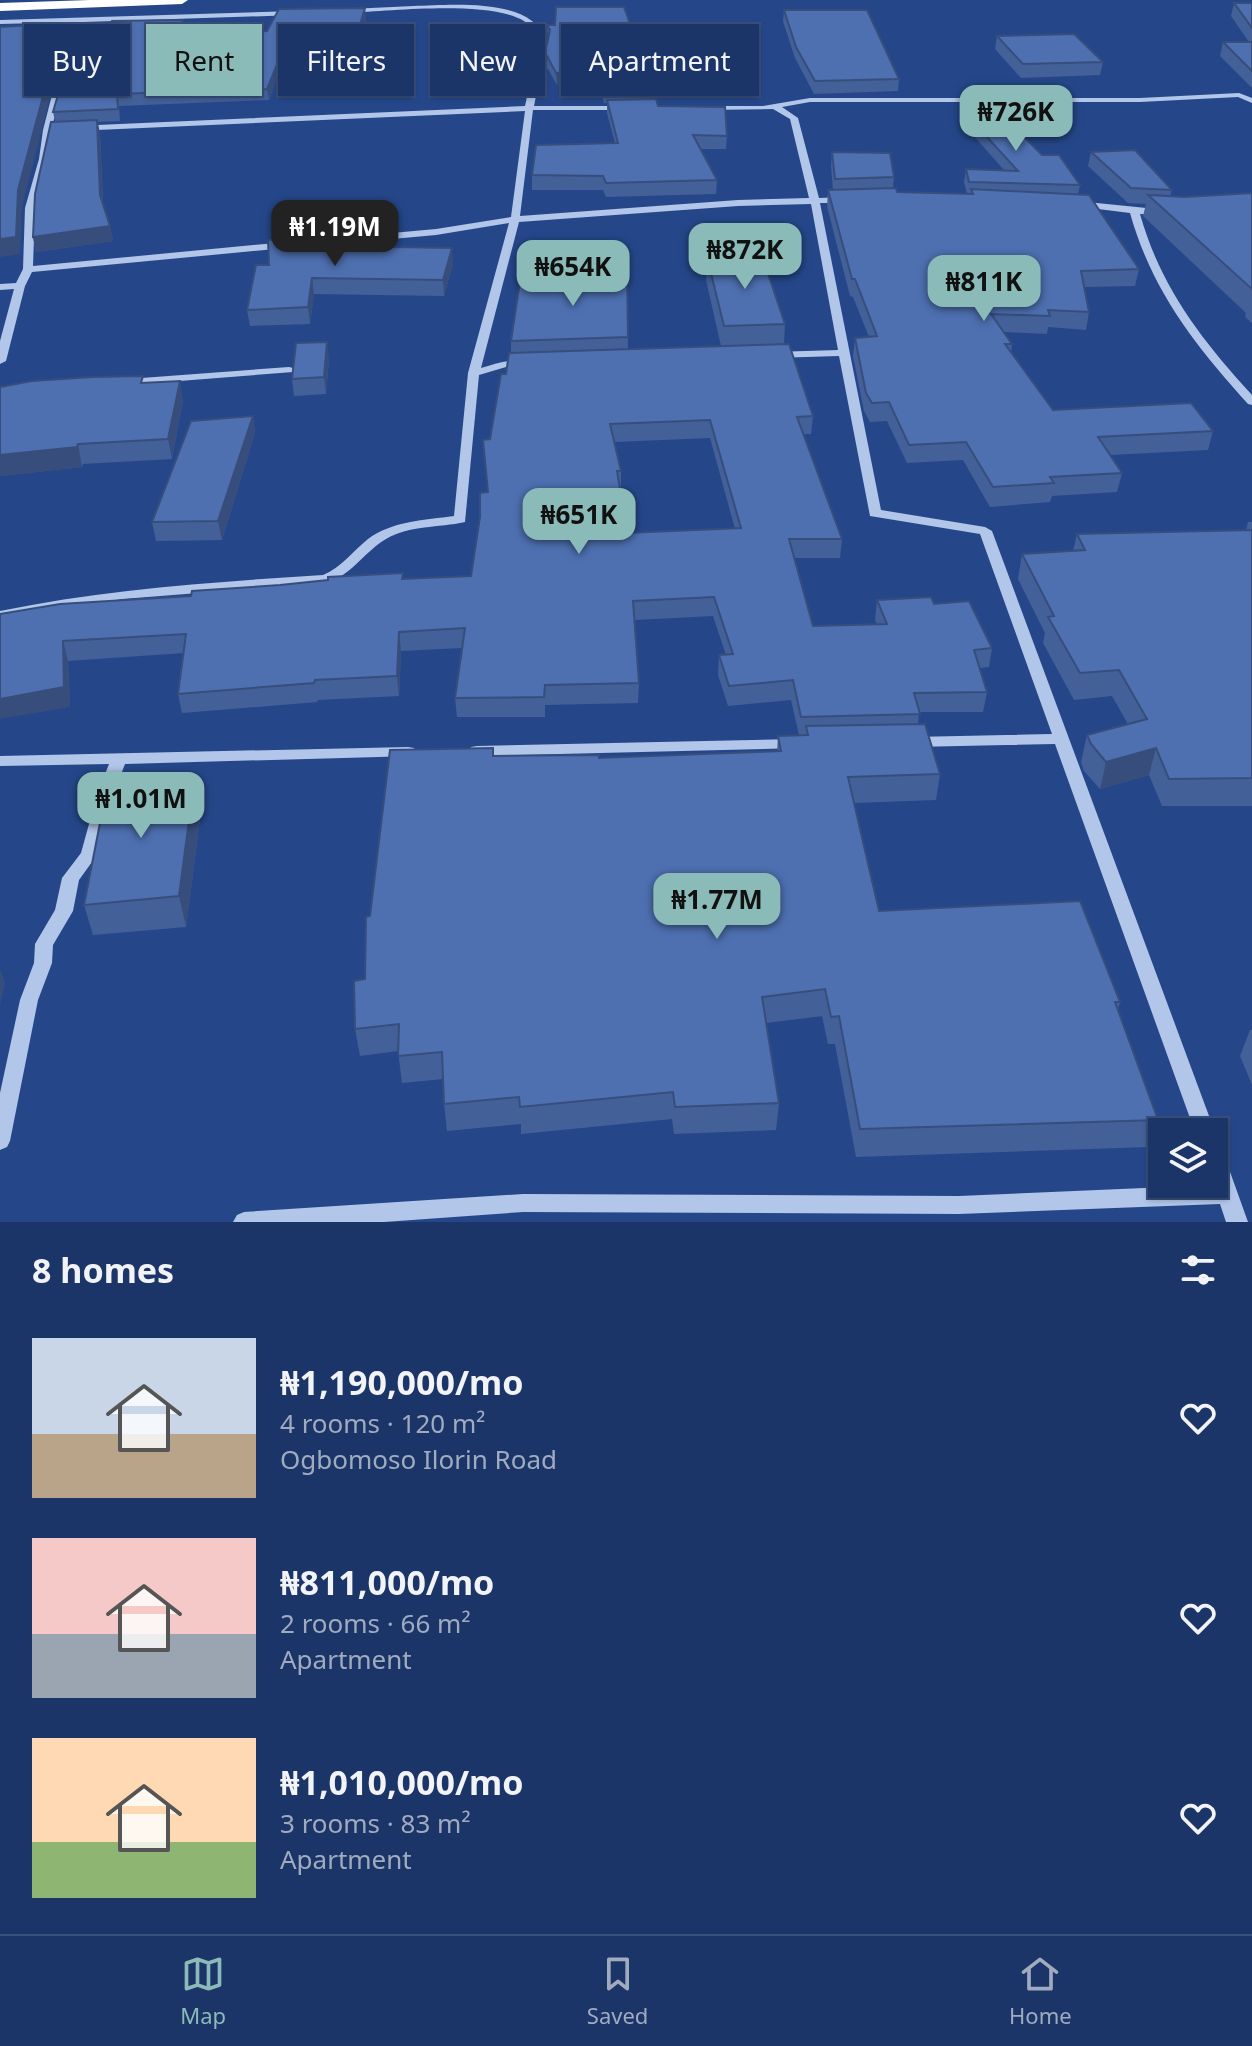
<!DOCTYPE html>
<html lang="en">
<head>
<meta charset="utf-8">
<style>
  body { margin:0; font-family:"Noto Sans",sans-serif; background:#253d6e; color:#f1f3f6; height:100vh; display:flex; flex-direction:column; font-size:30px; white-space:nowrap }
  * { box-sizing:border-box; margin:0 }
  p { font-size:26px; color:#a0abc0 }
  .icon { flex:none; width:44px; height:44px; fill:none; stroke:currentColor; stroke-width:2; stroke-linecap:round; stroke-linejoin:round }
  .map { position:relative; height:1222px; overflow:hidden }
  .sheet { display:flex; flex-direction:column; background:#1c3568; flex:1 }
  .sheet>* { flex:none }
  .guide { position:absolute; left:24px; top:24px; width:800px; height:72px; display:flex; gap:16px }
  .tools { position:absolute; left:1148px; top:1118px; display:grid; gap:16px }
  .tools a { display:grid; place-items:center; width:80px; height:80px; border-radius:0px; background:#1c3568; box-shadow:0 2px 6px #0004,0 0 0 2px #3a507c; font-size:40px }
  .price { position:absolute; translate:-50% -68px; padding:0 18px; border-radius:16px; background:#8bbbb9; color:#111; font-size:26px; line-height:52px; filter:drop-shadow(0 2px 4px #0008) }
  .price::after { content:''; position:absolute; left:50%; top:48px; width:24px; height:18px; margin-left:-12px; background:inherit; clip-path:polygon(0 0,100% 0,50% 100%) }
  .price.selected { background:#222; color:#fff }
  ul { padding:0; list-style:none }
  li { display:flex; align-items:center; gap:24px; height:200px; padding:0 32px }
  li span { display:grid; place-items:center; flex:none; width:224px; height:160px; border-radius:0px; color:#555 }
  li>.icon { margin-inline-start:auto }
  span .icon { width:96px; height:96px; fill:#fffc; stroke-width:1 }
  li b { font-size:34px }
  h2 { display:flex; justify-content:space-between; align-items:center; height:96px; padding:0 32px; font-size:34px }
  .chip { padding:0 28px; border-radius:0px; background:#1c3568; box-shadow:0 2px 6px #0004,0 0 0 2px #3a507c; font-size:28px; line-height:72px }
  .chip.selected { background:#8bbbb9; color:#111 }
  .tabs { display:flex; justify-content:space-around; align-items:center; height:112px; border-top:2px solid #3a507c; background:#1c3568; font-size:22px; color:#a0abc0 }
  .tabs a { display:grid; justify-items:center; gap:4px }
  .tabs .selected { color:#8bbbb9 }
  .map>svg:first-child { display:block }
</style>
</head>
<body>
<div class="map">
<svg width="1252" height="1222" viewBox="0 0 1252 1222">
  <rect width="100%" height="100%" fill="#25478a"/>
  <g fill="none" stroke-linecap="round" stroke-linejoin="round">
    <!-- minor -->
    <path fill="#b2c6ea" fill-rule="evenodd" d="M414,6C445,5 506,0 532,21C539,26 543,34 547,41L534,106H626L630,108L626,110H533L520,216L738,200L809,198L790,119L773,109L704,110V106H763L810,98H1140L1239,93L1252,98V103L1238,97L1140,102H810L782,107L798,118L819,198L844,197L849,200L844,203H820L881,510L985,527L992,531L1215,1132L1214,1134V1132H1195L1055,744L913,747L908,746L905,742L908,738L913,737L1052,734L980,534L870,516L839,356L773,358L767,355L773,352L838,350L811,204L738,206L519,222L481,368C497,363 516,356 531,364L525,367H506L479,375L465,522C438,528 410,525 386,539C364,552 351,576 326,583L122,599L0,619V611C107,589 215,582 323,575C342,567 353,551 368,539C392,521 425,520 454,516L468,373L509,223L436,235L315,246L310,243L315,240L436,229L511,217L525,111L51,132L47,159L35,208L33,266L286,242L291,245L286,248L32,272L25,286L6,361L0,364V341L14,289L0,290V284L16,283L23,269L25,208L39,159L43,130L62,56L77,22L0,24V20L296,11L299,13L296,15L84,22L70,56L52,127L525,106L539,41C535,33 531,26 524,21C489,0 391,11 349,13L346,11L349,9Z
      M1077,201L1166,210L1168,212L1163,215L1140,214C1161,288 1201,339 1252,395V405L1248,404C1195,345 1152,291 1130,213L1074,206V202Z
      M289,367L293,368V372L128,385L122,382L128,379Z
      M796,739L802,740L804,744L802,748L477,756L471,755L469,751L471,747L477,746Z
      M408,747L414,748L416,752L414,756L125,764L113,795L97,855L79,880L73,911L53,945L52,963L38,1000L10,1141L7,1147L0,1150V1093L20,1000L34,963L35,944L55,910L62,878L81,853L97,795L109,764L0,766V756Z
      M1214,1146L1221,1149L1224,1155L1248,1222H1226L1220,1204L959,1214L523,1212L384,1222H233L237,1215L244,1212L523,1194L959,1196L1214,1185Z"/>
    <!-- highway -->
    <path fill="#fff" fill-rule="evenodd" d="M90,0H188L182,4L0,11V3Z"/>
  </g>
  <!-- wall -->
  <path fill="#436098" fill-rule="evenodd" d="M1234,3H1252V88L1220,56L1223,42H1249L1231,16Z
    M784,10L899,79L898,91L814,94L795,58L783,21Z
    M366,19L350,72L279,73L269,100L119,106L120,121L97,122L100,133L103,203L110,226L113,241L36,252L33,237L55,121L53,112L105,35L183,20L185,30L173,59L231,56L267,31Z
    M547,25L653,90V99L658,106L727,136L726,149H700L717,180L716,194L606,197L603,190H532V175L615,143L607,113V103H604L599,82L557,85L548,69H544V57L548,38Z
    M535,30L536,42L530,70L476,72V59Z
    M997,36L1103,62L1100,75L1021,78L995,49Z
    M966,114L1042,155L1080,185L1078,194L1139,269L1135,286L1084,287L1089,312L1086,330L1048,327L1047,334L1004,332L1012,344L1011,353L1053,410L1213,431L1208,450L1110,455L1122,473L1117,492L1052,496L1050,502L990,507L963,460L907,463L887,421L870,422L864,411L853,356L855,338L869,337L853,297L850,296L827,206L828,190H833L831,166L832,152L894,177L893,188L897,192L967,194L964,182L966,169L1004,170L965,126Z
    M1091,152L1172,190L1170,196L1185,197L1252,193V323L1245,317L1246,313L1143,216L1146,204L1128,203L1088,166Z
    M331,246L453,264L444,296L314,294L310,324L250,326L247,310Z
    M707,257L785,324L784,344L813,416L811,434H803L842,539L840,558H794L813,626L877,624L875,620L877,600L934,604L992,648L989,667L980,668L987,692L983,712H919L918,724L940,774L936,800L854,803L879,911L1120,1002L1118,1010L1158,1120L1149,1147L856,1157L835,1044H828L822,1016L766,1023L779,1103L776,1130L674,1134L672,1119L521,1134V1124L447,1131L444,1104L443,1079L402,1083L398,1051L360,1056L355,1029L365,979L370,916L494,756L599,758L777,752L778,736L799,735L791,700L728,706L718,675L719,655H726L713,616L635,620L639,683L638,703L545,705V717H457L455,698L462,648L401,651L399,696L318,700L317,702L182,713L178,694L184,653L68,661L70,707L0,614L191,596L403,579L471,576L488,492L483,440L490,439L511,353V341L594,281L627,269L628,349L721,346L706,280ZM710,438L735,529L627,533L620,489H621V471L614,442Z
    M329,359L326,394L294,396L292,379Z
    M145,383L183,401L172,459L83,464L82,467L0,476V387Z
    M253,416L255,433L222,540L156,541L152,522Z
    M1248,522H1252V806H1162L1149,775L1100,789L1084,771L1081,762L1087,735L1128,724L1112,696L1074,700L1043,643L1045,633L1018,579L1022,554L1073,551L1077,534L1246,530Z
    M195,775L202,804L186,927L93,935L84,905Z
    M1250,1030H1252V1085L1240,1056Z"/>
  <!-- shaded-wall -->
  <path fill="#374e7c" d="M365,8L366,19L350,72L349,61Z
    M183,20L185,30L168,70L167,59Z
    M61,29L64,43L22,207L20,254L0,257V239L18,190Z
    M535,30L536,42L530,70L529,57Z
    M278,62L279,73L269,100L267,89Z
    M599,70V82L557,85L556,73Z
    M97,120L100,133L103,209L100,195Z
    M110,226L113,241L36,252L33,237Z
    M452,248L453,264L444,296L443,280Z
    M312,278L314,294L310,324L308,307Z
    M327,342L329,359L326,394L324,377Z
    M180,381L183,401L172,459L168,439Z
    M253,416L255,433L222,540L218,521Z
    M78,444L82,467L0,476V455Z
    M399,632L401,651L399,696L397,676Z
    M63,641L68,661L70,707L0,719V699Z
    M1156,748L1149,775L1100,789L1106,762Z
    M195,775L202,804L186,927L179,896Z
    M0,969L5,983L0,1005Z"/>
  <!-- building -->
  <path fill="#4e70b1" stroke="#374e7c" stroke-width="2" fill-rule="evenodd" d="M1234,3H1252V28Z
    M556,7H624L653,90H604L599,70L556,73L547,56L544,57L550,30L547,25H555Z
    M365,8L349,61L278,62L267,89L117,94L118,109L53,112L76,33L105,35L112,21L183,20L167,59L231,56L242,33L267,31L279,9Z
    M784,10H867L899,79L815,81L796,47Z
    M50,24V28L61,29L18,190L16,237L0,239V27Z
    M480,25H532L535,30L529,57L476,59Z
    M1074,34L1103,62L1023,64L997,36Z
    M1223,42H1252V71Z
    M985,97L1042,155H1059L1080,185L969,182L966,169L1018,171L966,114Z
    M656,99L658,106L725,107L727,136L693,135L717,180L606,183L603,176L532,175L536,145L618,143L607,100Z
    M97,120L100,195L110,226L33,237L35,194L51,122Z
    M1135,150L1172,190L1131,188L1091,152Z
    M832,152L890,153L894,177L835,179Z
    M896,188L897,192L973,194L971,189L1089,195L1139,269L1081,271L1089,312L1048,310L1050,316L991,314L1012,344H1005L1053,410L1191,403L1213,431L1098,437L1122,473L1050,477L1054,483L993,487L966,442L909,445L889,402L872,403L866,393L855,338L877,336L855,279H852L828,190Z
    M1252,193V289L1148,195L1185,197Z
    M330,235L331,246L452,248L443,280L312,278L308,307L247,310L256,265H269L268,240Z
    M762,256L785,324L724,326L707,257Z
    M594,269H627L628,337L511,341L520,281H594Z
    M327,342L324,377L292,379L296,343Z
    M789,344L813,416L797,417L842,539H789L813,626L887,624L877,600L931,597L934,604L969,601L992,648L974,650L987,692L914,693L920,714L801,717L793,680L729,686L719,655L733,654L714,597L633,601L639,683L545,685L544,697L455,698L465,628L399,632L397,676L315,680L314,683L178,694L186,634L63,641L64,687L0,699V614L60,604L191,596L192,591L280,585L328,580V577L403,573L402,579L471,576L480,517V493L488,492L483,440L490,439L501,374H506L509,353ZM710,420L741,528L627,533L617,471H621L610,424Z
    M143,376L141,383L180,381L168,439L78,444L77,447L0,455V387L32,381L93,377Z
    M253,416L218,521L152,522L191,421Z
    M1252,530V778L1169,779L1156,748L1106,762L1091,744L1087,735L1147,719L1119,670L1080,673L1048,617L1054,616L1022,554L1085,550L1077,534Z
    M925,724L940,774L848,777L879,911L1080,901L1120,1002H1115L1158,1120L860,1129L839,1016L831,1017L825,989L762,997L779,1103L675,1107L673,1092L520,1107L519,1097L444,1104L442,1052L398,1056L399,1024L355,1029L354,981L365,979L366,917L370,916L390,750L493,748V756L599,755V758L781,751L778,736L808,735L806,726Z
    M195,775L179,896L84,905L108,782Z"/>
</svg>
<div class="tools">
<a><svg class="icon" aria-label="layers" viewBox="0 0 24 24"><path d="M12 4l9 5-9 5-9-5zM3 14l9 5 9-5"/></svg></a>
</div>
<b class="price" style="left:1016px;top:153px">₦726K</b>
<b class="price selected" style="left:335px;top:268px">₦1.19M</b>
<b class="price" style="left:745px;top:291px">₦872K</b>
<b class="price" style="left:573px;top:308px">₦654K</b>
<b class="price" style="left:984px;top:323px">₦811K</b>
<b class="price" style="left:579px;top:556px">₦651K</b>
<b class="price" style="left:141px;top:840px">₦1.01M</b>
<b class="price" style="left:717px;top:941px">₦1.77M</b>
<div class="guide">
<a class="chip">Buy</a>
<a class="chip selected">Rent</a>
<a class="chip">Filters</a>
<a class="chip">New</a>
<a class="chip">Apartment</a>
</div>
</div>
<section class="sheet">
<h2>8 homes<svg class="icon" aria-label="filters" viewBox="0 0 24 24"><path d="M4 7h16M4 17h16"/><circle cx="9" cy="7" r="2"/><circle cx="15" cy="17" r="2"/></svg></h2>
<ul>
<li><span style="background:linear-gradient(#c9d6e8 60%,#b9a48a 0)"><svg class="icon" aria-label="home" viewBox="0 0 24 24"><path d="M3 11l9-7 9 7M6 9v11h12V9"/></svg></span><div><b>₦1,190,000/mo</b><p>4 rooms · 120 m²</p><p>Ogbomoso Ilorin Road</p></div><svg class="icon" aria-label="heart" viewBox="0 0 24 24"><path d="M12 20l-8-8c-3-5 5-10 8-4 3-6 11-1 8 4z"/></svg></li>
<li><span style="background:linear-gradient(#f6c9c9 60%,#9aa5b1 0)"><svg class="icon" aria-label="home" viewBox="0 0 24 24"><path d="M3 11l9-7 9 7M6 9v11h12V9"/></svg></span><div><b>₦811,000/mo</b><p>2 rooms · 66 m²</p><p>Apartment</p></div><svg class="icon" aria-label="heart" viewBox="0 0 24 24"><path d="M12 20l-8-8c-3-5 5-10 8-4 3-6 11-1 8 4z"/></svg></li>
<li><span style="background:linear-gradient(#ffd9b3 65%,#8fb573 0)"><svg class="icon" aria-label="home" viewBox="0 0 24 24"><path d="M3 11l9-7 9 7M6 9v11h12V9"/></svg></span><div><b>₦1,010,000/mo</b><p>3 rooms · 83 m²</p><p>Apartment</p></div><svg class="icon" aria-label="heart" viewBox="0 0 24 24"><path d="M12 20l-8-8c-3-5 5-10 8-4 3-6 11-1 8 4z"/></svg></li>
</ul>
</section>
<nav class="tabs">
<a class="selected"><svg class="icon" aria-label="map" viewBox="0 0 24 24"><path d="M3 6l6-2 6 2 6-2v14l-6 2-6-2-6 2zM9 4v14M15 6v14"/></svg>Map</a>
<a><svg class="icon" aria-label="saved" viewBox="0 0 24 24"><path d="M7 4h10v16l-5-4-5 4z"/></svg>Saved</a>
<a><svg class="icon" aria-label="home" viewBox="0 0 24 24"><path d="M3 11l9-7 9 7M6 9v11h12V9"/></svg>Home</a>
</nav>
</body>
</html>
